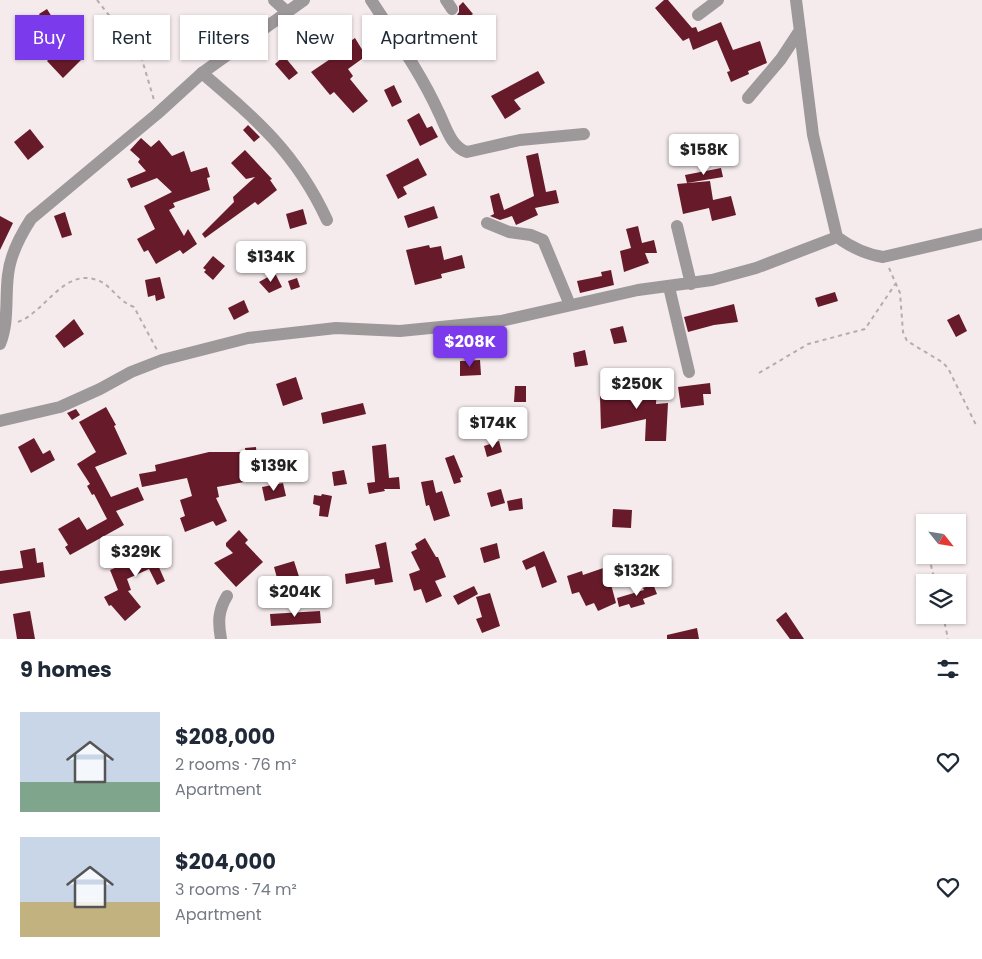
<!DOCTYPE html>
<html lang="en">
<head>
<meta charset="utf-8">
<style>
  body { margin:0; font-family:Poppins,sans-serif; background:#f2f2f3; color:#1f2937; height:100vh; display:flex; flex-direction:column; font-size:19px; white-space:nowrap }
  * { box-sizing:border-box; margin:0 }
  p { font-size:16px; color:#747a83 }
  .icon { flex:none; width:28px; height:28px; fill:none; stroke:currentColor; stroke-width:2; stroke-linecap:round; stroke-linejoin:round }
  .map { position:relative; height:639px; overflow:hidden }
  .panel { display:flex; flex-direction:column; background:#fff; flex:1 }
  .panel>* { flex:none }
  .hud { position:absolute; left:15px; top:15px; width:500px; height:45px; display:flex; gap:10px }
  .needle { width:32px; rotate:120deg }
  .fabs { position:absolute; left:916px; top:514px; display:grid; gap:10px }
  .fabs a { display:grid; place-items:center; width:50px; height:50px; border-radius:0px; background:#fff; box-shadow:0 1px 4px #0004; font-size:25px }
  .price { position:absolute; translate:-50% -42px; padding:0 11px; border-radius:5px; background:#fff; color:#222; font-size:16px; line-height:32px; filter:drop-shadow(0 1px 2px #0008) }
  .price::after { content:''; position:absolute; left:50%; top:30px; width:15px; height:11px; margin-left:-8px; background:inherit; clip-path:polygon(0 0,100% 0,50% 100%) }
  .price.selected { background:#7c3aed; color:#fff }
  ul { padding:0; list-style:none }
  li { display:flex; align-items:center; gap:15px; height:125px; padding:0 20px }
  li span { display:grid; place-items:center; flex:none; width:140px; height:100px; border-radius:0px; color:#555 }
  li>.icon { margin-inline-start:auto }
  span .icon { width:60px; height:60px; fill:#fffc; stroke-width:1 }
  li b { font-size:21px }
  h2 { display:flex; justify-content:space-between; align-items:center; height:60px; padding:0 20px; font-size:21px }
  .tag { padding:0 18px; border-radius:0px; background:#fff; box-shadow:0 1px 4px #0004; font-size:18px; line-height:45px }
  .tag.selected { background:#7c3aed; color:#fff }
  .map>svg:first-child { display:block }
</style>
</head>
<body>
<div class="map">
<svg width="982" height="639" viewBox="0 0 982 639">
  <rect width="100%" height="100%" fill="#f5ebec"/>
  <!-- building -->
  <path fill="#671a2a" d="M664,0H668L692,28L696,27L698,32L721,22L733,50L760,41L767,63L748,71L749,74L731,82L727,72L730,71L717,40L693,50L689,38L683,41L655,8Z
    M463,2L473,14L470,16L476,23L463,34L449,18L457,15L459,12V6Z
    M47,9L55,22L47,27L39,14Z
    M355,38L366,56L348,69L353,76L350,79L368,101L353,113L334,92L330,95L311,72L348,47L346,44Z
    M67,42L82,59L63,78L47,61Z
    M460,44L464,53L450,59L446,50Z
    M284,56L298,73L289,80L275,64Z
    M538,71L545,83L514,100L521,109L505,119L491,96Z
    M394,85L402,102L392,107L384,90Z
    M419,113L427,128L432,126L438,137L420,146L407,120Z
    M248,125L260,137L254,142L243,130Z
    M30,129L44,147L28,160L14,142Z
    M141,138L151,147L159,140L172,156L184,151L191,172L207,167L210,177L207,178L210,190L173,203L175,207L169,210L184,236L188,229L197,244L183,254L180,250L156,264L148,250L144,252L137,239L155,229L144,206L172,192L157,178L131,188L127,179L146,171L138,162L140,159L130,150Z
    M245,150L272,179L270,180L277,190L258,205L255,202L205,238L202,234L234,202L233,197L255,177L246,179L231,163Z
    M538,153L546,192L556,190L559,203L535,208L538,215L516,225L512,216L500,220L490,216L494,214L490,196L499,193L504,210L534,196L526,156Z
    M418,158L427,175L403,187L407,194L398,199L386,175Z
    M721,168L723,177L687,183L685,175Z
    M710,181L713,200L731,196L736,215L712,221L709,208L683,214L677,184Z
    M434,206L438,218L408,228L404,216Z
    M303,209L307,224L290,229L286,214Z
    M65,212L72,235L62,238L54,216Z
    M0,216L13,223L0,250Z
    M638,226L642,243L654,240L657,253H645L649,263L624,272L620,251L631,248L626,229Z
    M429,245L430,248L441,246L444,260L462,255L465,268L441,274L442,278L415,285L406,250Z
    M213,256L225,266L213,280L204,272L206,270L203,268Z
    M611,270L614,285L580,293L577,281L602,276L601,272Z
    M275,273L282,287L269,293L259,282Z
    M160,277L165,298L156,301L155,295L148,297L145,280Z
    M297,278L300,287L291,290L288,281Z
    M835,292L838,301L818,307L815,298Z
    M244,300L249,312L234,320L228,308Z
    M734,304L738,322L714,325L688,332L684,317Z
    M959,314L967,331L956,337L947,320Z
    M74,319L84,334L64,348L55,336Z
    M623,326L627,342L614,344L610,329Z
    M585,350L588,365L575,367L573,353Z
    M480,360L481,375L460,376V361Z
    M643,373L658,374L656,404L668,403L666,441H645L646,419L601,429L600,396L628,395V391H642Z
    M296,377L303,399L283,406L276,384Z
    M710,383L711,394H703L704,405L681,408L678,387Z
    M515,386H526V402H514Z
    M363,403L366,414L323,424L321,413Z
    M106,407L116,425L114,426L127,454L95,467L111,497L138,487L144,500L116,511L124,525L70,555L65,547L68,545L58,529L79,517L87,530L107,519L94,494L92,495L87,486L90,484L77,464L96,452L79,422Z
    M76,409L80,415L72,420L67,413Z
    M34,438L43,454L50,450L55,460L31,473L18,447Z
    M499,441L502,452L487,457L484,446Z
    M386,444L389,478L399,477L400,489H384L385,491L369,494L367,483L375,482L372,446Z
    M256,447L257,459L246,460L245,448Z
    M209,452H244L245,468H242L244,482L217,487L219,497L216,498L227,521L216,526L213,521L185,532L180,518L185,516L180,500L192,496L187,478L142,487L139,474L156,471L155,465Z
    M454,455L463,477L460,478L461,482L454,484L445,458Z
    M344,470L347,484L334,486L332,472Z
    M433,480L436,493L442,491L450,516L434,521L429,505L426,506L421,482Z
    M283,483L286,496L265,501L262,487Z
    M501,489L505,503L491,507L487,493Z
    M322,494L332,496L328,517L319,516L320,506L313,504L314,495L321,496Z
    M522,498L523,509L509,511L507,501Z
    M613,509L632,510L631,528L612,527Z
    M239,530L248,540L245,543L263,562L236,587L214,563L233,553L226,546V543Z
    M425,538L436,557H438L446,577L435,581L442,596L426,603L421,589L414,591L409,574L420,570L411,552L417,549L415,544Z
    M161,540L169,561L158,565L165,581L157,585L149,569L127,579L131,590L128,591L141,607L125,621L111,605L109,606L104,597L118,590L110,570L144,556L143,553L146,551L144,546Z
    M386,542L393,582L375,585L374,579L346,584L345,574L380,568L375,545Z
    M497,543L500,558L484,563L480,548Z
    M35,548L37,563L43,562L45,577L0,584V571L23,568L20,551Z
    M544,551L557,582L542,588L535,566L526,570L522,561Z
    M294,561L304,592L278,600L276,591L280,589L274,567Z
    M612,565L615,576L609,577L616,603L598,611L594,603L586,606L579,592L572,594L567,576L582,571L583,575Z
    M653,584L657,594L643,599L645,604L631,608L629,604L619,607L617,598L644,590L643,588Z
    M474,586L478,594L458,605L453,596Z
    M490,593L500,626L482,633L476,619L482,617L476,597Z
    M30,611L35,639H17L13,614Z
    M320,611L321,623L271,626L270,614Z
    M786,612L804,639H790L776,620Z
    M697,628L699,639H667V635Z"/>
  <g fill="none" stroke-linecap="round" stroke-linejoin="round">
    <!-- path -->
    <path stroke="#b4acad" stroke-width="2" stroke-dasharray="4 4" stroke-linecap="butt" d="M97,0L141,56L154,100
      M889,268L900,293L903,332L907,341L942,362L948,368L977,427
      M18,322C45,312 64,268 97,280C112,285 116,300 134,307L157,350
      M759,373L808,344L865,329L896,283
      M929,557L935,582
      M943,615L948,639"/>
    <!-- minor -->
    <path stroke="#9d999a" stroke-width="12" d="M274,0L286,11
      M371,0C395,37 421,73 439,113C446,127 451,147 467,152L520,140L584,134
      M446,0L452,9
      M796,0L813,135L837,237C852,248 865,254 883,257L982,234
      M698,15L718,0
      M202,73C257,120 296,153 327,220
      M748,98L781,59L800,30
      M487,223L509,232L531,235L543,240L570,305
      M677,226L691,284
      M669,287L689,372
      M0,421L60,407L100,389L131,372L162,360L248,338L336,328L400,331L501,321L638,290L712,280L756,268L837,237
      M221,639C218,622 218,611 227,596"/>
    <!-- tertiary -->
    <path stroke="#9d999a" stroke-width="12" d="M0,344C9,322 5,299 8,275C10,255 20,236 31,219L157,114L202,73L304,0"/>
  </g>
</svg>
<div class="fabs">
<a><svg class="needle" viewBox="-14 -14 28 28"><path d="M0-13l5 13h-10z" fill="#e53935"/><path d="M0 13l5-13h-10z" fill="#747a83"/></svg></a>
<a><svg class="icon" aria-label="layers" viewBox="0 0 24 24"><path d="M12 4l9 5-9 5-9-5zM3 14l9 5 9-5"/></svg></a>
</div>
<b class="price" style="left:704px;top:176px">$158K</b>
<b class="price" style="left:271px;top:283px">$134K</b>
<b class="price selected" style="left:470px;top:368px">$208K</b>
<b class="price" style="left:637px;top:410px">$250K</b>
<b class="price" style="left:493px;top:449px">$174K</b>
<b class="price" style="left:274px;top:492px">$139K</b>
<b class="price" style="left:136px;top:578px">$329K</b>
<b class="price" style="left:637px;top:597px">$132K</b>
<b class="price" style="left:295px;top:618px">$204K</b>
<div class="hud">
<a class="tag selected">Buy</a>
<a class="tag">Rent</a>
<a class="tag">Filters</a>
<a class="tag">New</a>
<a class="tag">Apartment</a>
</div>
</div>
<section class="panel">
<h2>9 homes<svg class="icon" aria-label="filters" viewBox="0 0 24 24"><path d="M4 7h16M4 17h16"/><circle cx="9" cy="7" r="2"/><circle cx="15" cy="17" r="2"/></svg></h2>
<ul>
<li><span style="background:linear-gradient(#c9d6e8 70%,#7fa58c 0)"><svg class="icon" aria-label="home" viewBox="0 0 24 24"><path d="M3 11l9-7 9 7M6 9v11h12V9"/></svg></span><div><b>$208,000</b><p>2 rooms · 76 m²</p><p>Apartment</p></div><svg class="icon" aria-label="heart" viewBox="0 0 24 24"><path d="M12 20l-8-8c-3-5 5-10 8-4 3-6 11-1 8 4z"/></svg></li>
<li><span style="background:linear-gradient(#c9d6e8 65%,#c2b280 0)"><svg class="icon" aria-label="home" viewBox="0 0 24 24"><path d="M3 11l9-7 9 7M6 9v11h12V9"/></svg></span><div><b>$204,000</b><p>3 rooms · 74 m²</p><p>Apartment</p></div><svg class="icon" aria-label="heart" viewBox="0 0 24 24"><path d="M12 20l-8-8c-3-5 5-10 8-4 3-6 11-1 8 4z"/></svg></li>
</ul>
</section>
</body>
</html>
